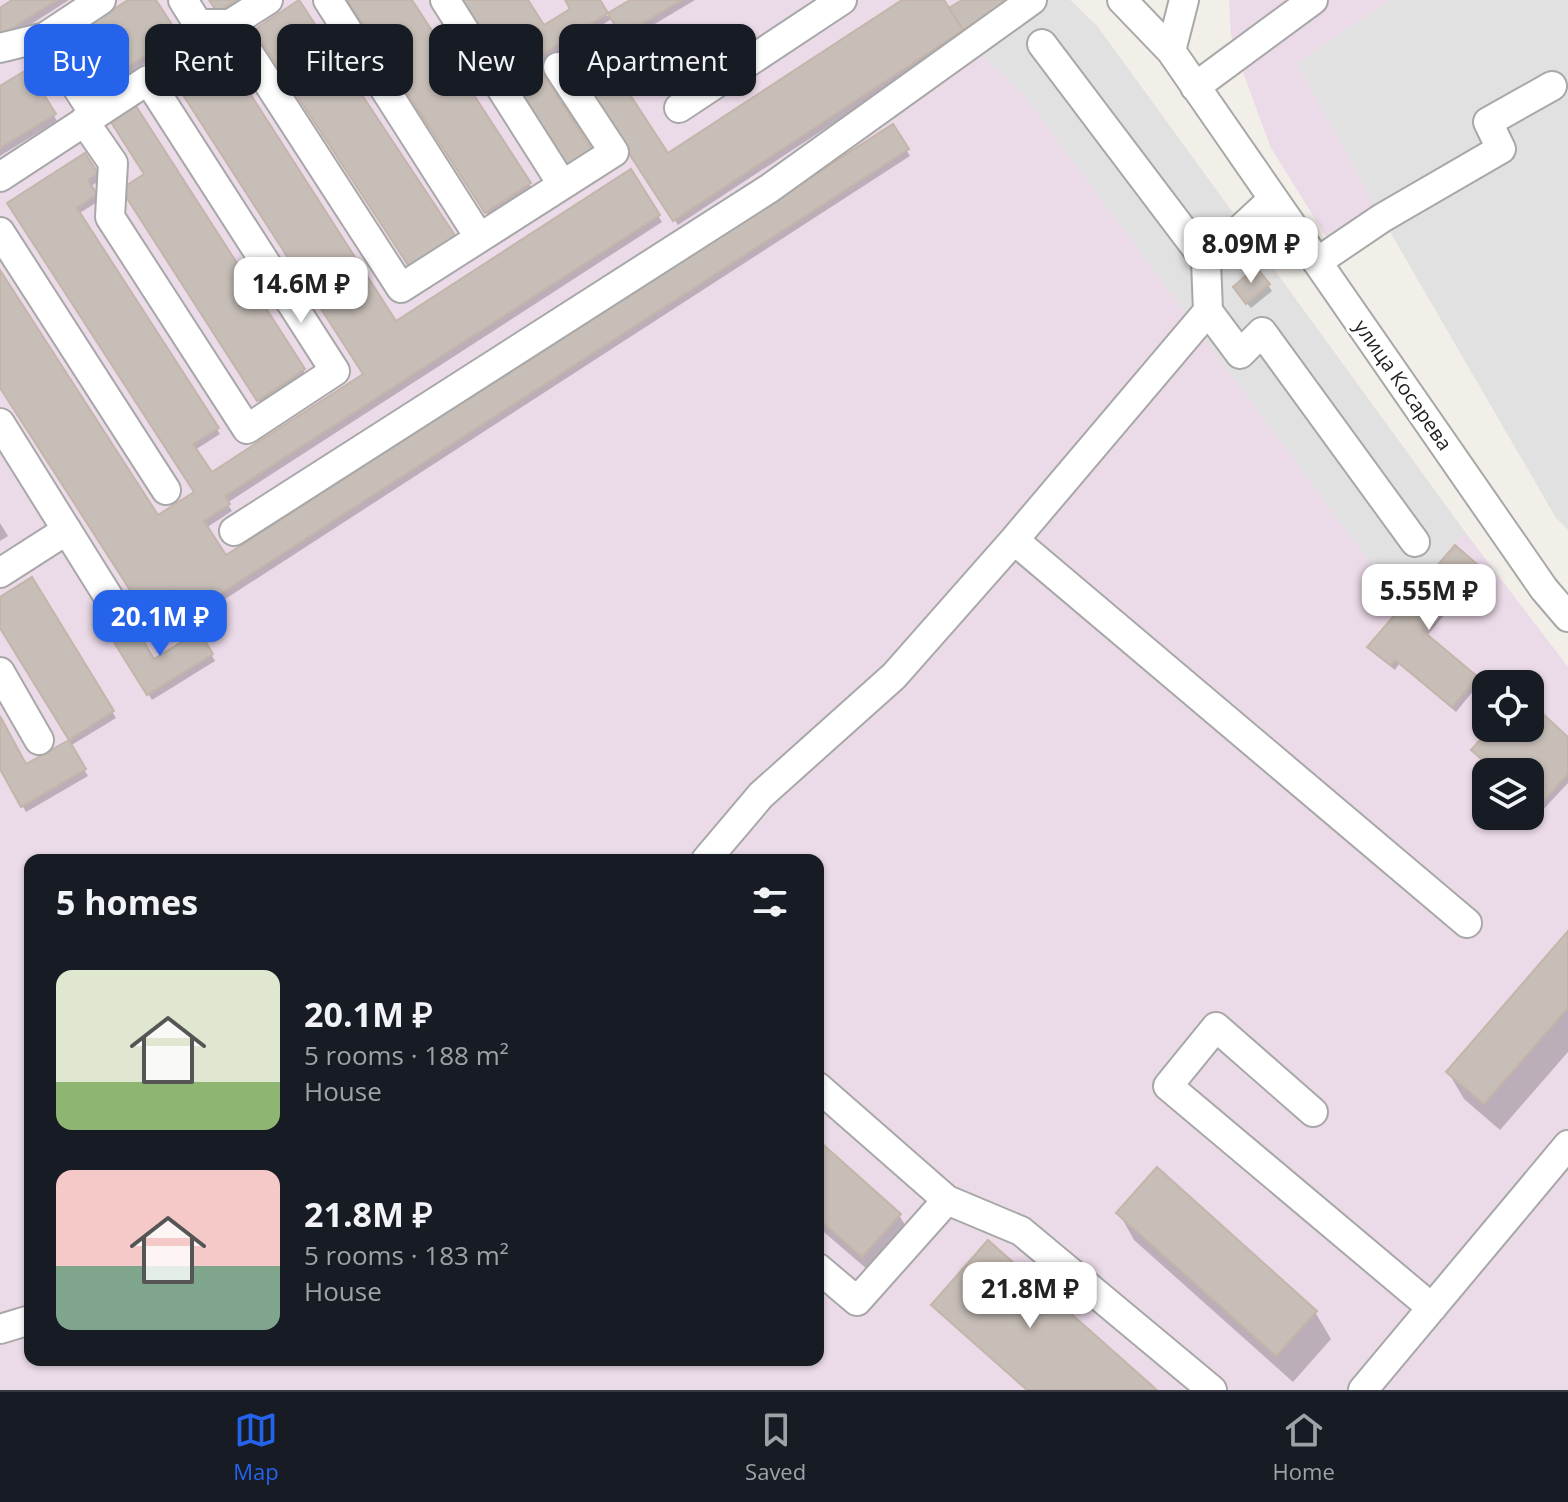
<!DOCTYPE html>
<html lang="en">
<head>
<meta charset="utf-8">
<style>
  body { margin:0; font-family:"Open Sans",sans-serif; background:#20242c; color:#f1f3f6; height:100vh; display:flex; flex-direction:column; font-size:30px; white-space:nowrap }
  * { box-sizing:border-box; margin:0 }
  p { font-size:26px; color:#9ea1a6 }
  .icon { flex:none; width:44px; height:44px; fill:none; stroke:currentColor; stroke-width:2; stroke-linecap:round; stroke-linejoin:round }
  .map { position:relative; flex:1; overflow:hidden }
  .sheet { position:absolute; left:24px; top:854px; width:800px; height:512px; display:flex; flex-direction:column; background:#171b24; border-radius:16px; box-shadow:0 2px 6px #0004 }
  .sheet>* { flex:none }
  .hud { position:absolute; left:24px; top:24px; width:800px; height:72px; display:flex; gap:16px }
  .tools { position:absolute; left:1472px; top:670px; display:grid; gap:16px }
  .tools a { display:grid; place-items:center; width:72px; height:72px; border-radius:16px; background:#171b24; box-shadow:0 2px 6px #0004; font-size:40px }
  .price { position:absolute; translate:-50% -68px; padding:0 18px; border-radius:16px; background:#fff; color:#222; font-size:26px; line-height:52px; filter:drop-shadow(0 2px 4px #0008) }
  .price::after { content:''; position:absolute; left:50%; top:48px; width:24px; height:18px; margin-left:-12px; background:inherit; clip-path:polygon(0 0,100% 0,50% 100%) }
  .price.selected { background:#2563eb; color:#fff }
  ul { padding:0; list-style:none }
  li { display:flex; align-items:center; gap:24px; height:200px; padding:0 32px }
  li span { display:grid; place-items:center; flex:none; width:224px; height:160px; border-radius:16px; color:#555 }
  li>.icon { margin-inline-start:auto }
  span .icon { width:96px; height:96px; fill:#fffc; stroke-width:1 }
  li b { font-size:34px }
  h2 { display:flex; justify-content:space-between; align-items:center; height:96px; padding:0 32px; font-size:34px }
  .chip { padding:0 28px; border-radius:16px; background:#171b24; box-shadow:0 2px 6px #0004; font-size:28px; line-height:72px }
  .chip.selected { background:#2563eb; color:#fff }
  .tabs { display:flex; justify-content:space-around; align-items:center; height:112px; border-top:2px solid #363941; background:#171b24; font-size:22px; color:#9ea1a6 }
  .tabs a { display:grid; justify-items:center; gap:4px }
  .tabs .selected { color:#2563eb }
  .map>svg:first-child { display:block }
</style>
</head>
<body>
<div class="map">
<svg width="1568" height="1390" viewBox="0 0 1568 1390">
  <rect width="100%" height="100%" fill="#f2eee8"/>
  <!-- industrial -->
  <path fill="#ebdae8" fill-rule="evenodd" d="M0,0H1070L1097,26L1465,532L1568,667V1390H0ZM1486,684H1530V728H1486ZM1486,772H1530V816H1486ZM30,860H818V1360H30Z
    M1229,0H1390L1297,63L1382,218L1334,249L1271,148L1237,56L1231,34Z"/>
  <!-- parking -->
  <path fill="#e1e1e1" d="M1051,0H1070L1097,26L1465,532L1401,604L1024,95L978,51Z
    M1390,0H1568V530L1556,518L1382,218L1297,63Z"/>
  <!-- shadow -->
  <path fill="#0003" d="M16,0H69L6,40L0,30V10Z
    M131,0H154L191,57L395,323L630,172L662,222L227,503L232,511L206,528L225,558L892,127L910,156L216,605L226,621L201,637L215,661L152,700L115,639L153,661L202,631L178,595L148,615L0,385V273L157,518L196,493L10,203L84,155L100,180L90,187L99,201L78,214L220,434L195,450L211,475L366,375L159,54L100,93L67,42Z
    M211,0H248L222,17Z
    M349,0H410L533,190L490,218Z
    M461,0H526L543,28L572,9L566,0H597L607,16L634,0H695L626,41L613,18L536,67Z
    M905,0H941L948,11L965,0H1021L678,225L566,54L668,156Z
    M28,72L57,121L0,156V89Z
    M136,108L307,376L262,406L123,189L146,175Z
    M1268,285L1272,291L1251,308L1239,294Z
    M0,523L8,536L0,541Z
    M1476,566L1479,572L1427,636L1476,678L1479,684L1456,712L1399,664L1395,670L1373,653L1369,647Z
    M31,580L116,718L70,746L88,776L26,812L0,765V720L26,767L71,740L0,624V599Z
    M1530,705L1568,740V783L1540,813L1530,804V772H1495L1474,750L1494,728H1530Z
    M1568,934V1052L1500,1130L1464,1099L1448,1072Z
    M818,1143L899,1215L911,1235L875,1276L818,1227Z
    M1119,1213L1315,1312L1331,1339L1293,1382L1134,1240Z
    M934,1305L1154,1390H1026L937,1311Z"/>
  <!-- building -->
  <path fill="#c7beb7" stroke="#c4b5aa" stroke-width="2" d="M12,0H57L1,35L0,8Z
    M128,0H156L191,54L215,39L396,321L631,169L660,215L225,496L230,504L204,521L226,555L893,124L909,149L214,598L224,614L199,631L173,590L143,610L0,388V270L158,515L194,492L7,203L85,153L98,173L88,180L97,194L77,208L219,428L193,444L212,472L363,374L154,50L95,88L64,41Z
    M209,0H236L217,12Z
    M299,0L456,237L410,268L254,30Z
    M347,0H412L531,183L485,213Z
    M459,0H528L544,25L570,9L565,0H600L608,13L534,60L593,151L566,168Z
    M630,0H682L621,36L608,13Z
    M902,0H944L963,30L673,221L564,54L591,35L668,153Z
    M962,0H1009L963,30L949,8Z
    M28,69L56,114L0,148V86Z
    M136,106L305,369L257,401L121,189L144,174L111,122Z
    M1256,267L1270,284L1246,304L1233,287Z
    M1455,545L1478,565L1423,631L1478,677L1452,707L1395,660L1391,665L1367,647Z
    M32,577L114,711L69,740L0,628V597Z
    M134,625L154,659L199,631L213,654L147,695L112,639Z
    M1530,702L1568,737V774L1536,809L1530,803V772H1496L1471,750L1491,728H1530Z
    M0,716L26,764L69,740L86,769L21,807L0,769Z
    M1568,931V1008L1484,1104L1446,1072Z
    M818,1140L901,1214L862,1257L818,1218Z
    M1157,1167L1317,1311L1276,1356L1116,1213Z
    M988,1240L1157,1390H1027L931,1305Z"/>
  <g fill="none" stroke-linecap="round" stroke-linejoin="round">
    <defs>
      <path id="minor" d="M183,0L198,24H230L401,288L614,152L558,67
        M328,0L479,237
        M445,0L562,184
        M1122,0L1171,51L1544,589L1568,617
        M230,24L268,0
        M45,37L94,114
        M1042,44L1206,261L1273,199
        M0,48L45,37L101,0
        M1171,51L1184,0
        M1195,87L1313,0
        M679,108L842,0
        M0,177L148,80L335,371L247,429L110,217L113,163L84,121
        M0,232L166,490
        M1206,261L1208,311L1240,354L1262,332L1415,542
        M1317,262L1382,218L1501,149L1488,122L1552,86
        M0,423L116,609
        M234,531L770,188L1032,0
        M1014,540L1208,311
        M0,573L67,530
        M0,672L39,740
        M706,860L761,795L894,676L1014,540L1467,923
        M818,1087L947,1200L1021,1231L1212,1390
        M1313,1112L1216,1027L1168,1086L1432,1308
        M818,1268L857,1301L947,1200
        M0,1329L30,1320
        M1363,1390L1568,1145"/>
    </defs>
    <!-- minor casing -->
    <use href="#minor" stroke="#a8a8a8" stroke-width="32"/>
    <!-- minor -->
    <use href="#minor" stroke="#fff" stroke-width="28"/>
  </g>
  <g text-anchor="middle" stroke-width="6" stroke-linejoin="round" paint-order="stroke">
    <!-- street labels -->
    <g font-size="20" fill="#212121" stroke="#fff">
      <text transform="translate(1403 385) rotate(55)" y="7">улица Косарева</text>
    </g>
  </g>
</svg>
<div class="tools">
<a><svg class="icon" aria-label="locate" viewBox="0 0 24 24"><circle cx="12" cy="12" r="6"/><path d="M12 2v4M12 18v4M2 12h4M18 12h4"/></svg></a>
<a><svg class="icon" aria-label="layers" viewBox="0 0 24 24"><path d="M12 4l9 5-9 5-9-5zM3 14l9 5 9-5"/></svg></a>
</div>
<b class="price" style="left:1251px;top:285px">8.09M ₽</b>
<b class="price" style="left:301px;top:325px">14.6M ₽</b>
<b class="price" style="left:1429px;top:632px">5.55M ₽</b>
<b class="price selected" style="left:160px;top:658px">20.1M ₽</b>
<b class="price" style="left:1030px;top:1330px">21.8M ₽</b>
<div class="hud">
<a class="chip selected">Buy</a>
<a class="chip">Rent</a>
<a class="chip">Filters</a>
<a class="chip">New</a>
<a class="chip">Apartment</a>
</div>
<section class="sheet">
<h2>5 homes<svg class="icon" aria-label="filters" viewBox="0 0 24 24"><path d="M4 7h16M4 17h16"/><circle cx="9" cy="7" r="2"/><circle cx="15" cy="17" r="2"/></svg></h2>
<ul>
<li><span style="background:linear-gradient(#dfe7d0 70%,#8fb573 0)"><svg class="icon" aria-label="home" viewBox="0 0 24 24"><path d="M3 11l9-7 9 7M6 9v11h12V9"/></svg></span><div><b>20.1M ₽</b><p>5 rooms · 188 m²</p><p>House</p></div></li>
<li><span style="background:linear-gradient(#f6c9c9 60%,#7fa58c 0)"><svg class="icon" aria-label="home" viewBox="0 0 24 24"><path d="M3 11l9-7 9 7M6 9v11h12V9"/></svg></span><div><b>21.8M ₽</b><p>5 rooms · 183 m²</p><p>House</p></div></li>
</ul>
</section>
</div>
<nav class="tabs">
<a class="selected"><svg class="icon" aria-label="map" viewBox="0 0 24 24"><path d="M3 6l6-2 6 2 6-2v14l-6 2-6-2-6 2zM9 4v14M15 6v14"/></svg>Map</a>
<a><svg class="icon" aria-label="saved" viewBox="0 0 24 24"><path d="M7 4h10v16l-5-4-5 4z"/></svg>Saved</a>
<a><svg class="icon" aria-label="home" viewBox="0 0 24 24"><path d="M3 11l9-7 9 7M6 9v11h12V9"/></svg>Home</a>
</nav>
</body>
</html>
